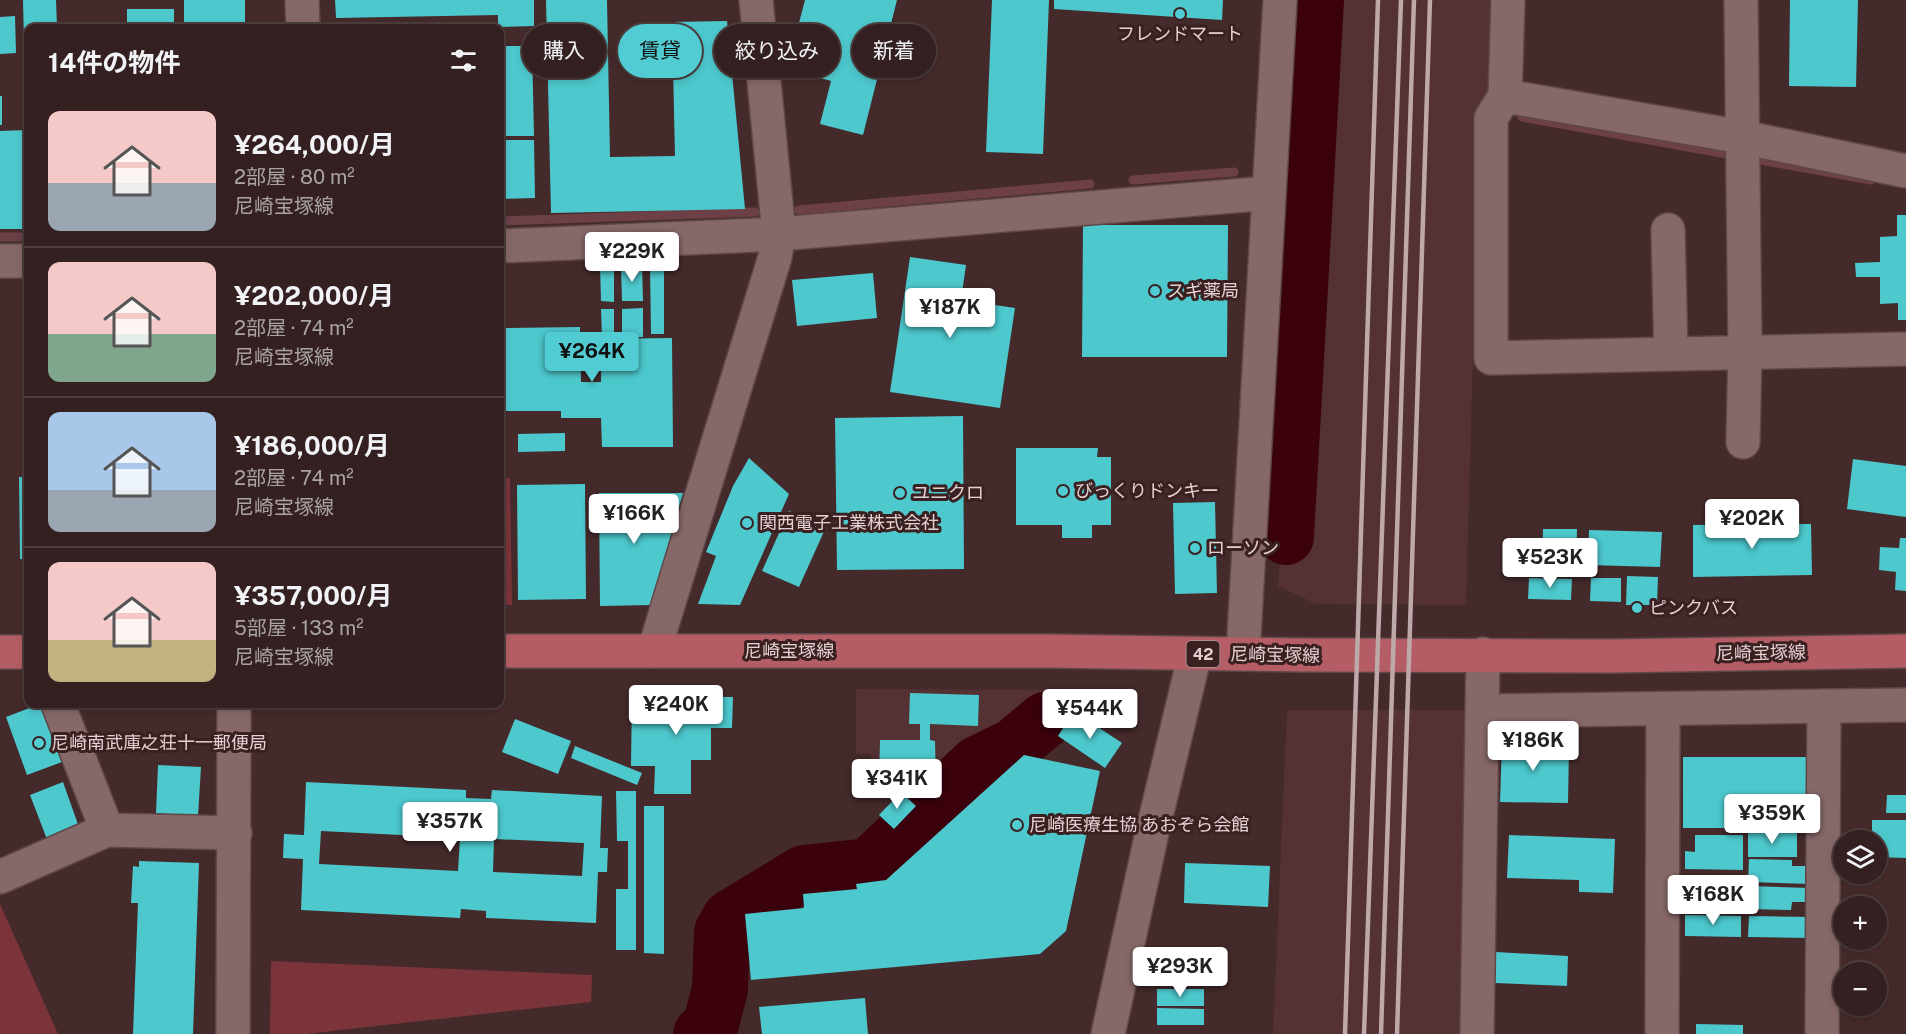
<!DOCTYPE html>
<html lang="ja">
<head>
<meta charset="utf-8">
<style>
  body { margin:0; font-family:"Public Sans","Noto Sans JP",sans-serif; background:#3f2d2d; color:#f1f3f6; height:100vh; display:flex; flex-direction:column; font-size:22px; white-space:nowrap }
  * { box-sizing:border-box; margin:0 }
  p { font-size:20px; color:#a9a3a5 }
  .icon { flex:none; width:33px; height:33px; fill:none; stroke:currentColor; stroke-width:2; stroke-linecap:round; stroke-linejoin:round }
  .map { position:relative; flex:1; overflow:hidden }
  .sheet { position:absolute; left:24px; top:24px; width:480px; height:684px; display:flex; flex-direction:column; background:#342020; border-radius:12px; box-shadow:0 3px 9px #0003,0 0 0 2px #4e3e3e }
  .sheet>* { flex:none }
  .banner { position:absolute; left:522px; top:24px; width:570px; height:54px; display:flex; gap:12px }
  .tools { position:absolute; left:1833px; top:830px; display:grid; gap:12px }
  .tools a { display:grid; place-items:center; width:54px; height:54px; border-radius:50%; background:#342020; box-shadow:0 3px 9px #0003,0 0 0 2px #4e3e3e; font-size:30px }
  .price { position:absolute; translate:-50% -51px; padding:0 14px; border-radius:6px; background:#fff; color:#222; font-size:20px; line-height:39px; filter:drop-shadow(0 2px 3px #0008) }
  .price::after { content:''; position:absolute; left:50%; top:36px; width:18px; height:14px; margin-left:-9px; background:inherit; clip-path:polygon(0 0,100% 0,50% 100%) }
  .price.current { background:#51ccd2; color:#111 }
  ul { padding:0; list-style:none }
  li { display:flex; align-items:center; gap:18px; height:150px; padding:0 24px }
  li+li { border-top:2px solid #4e3e3e }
  li span { display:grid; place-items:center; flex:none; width:168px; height:120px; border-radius:12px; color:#555 }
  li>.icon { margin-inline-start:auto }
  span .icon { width:72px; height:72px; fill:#fffc; stroke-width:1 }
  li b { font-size:26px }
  h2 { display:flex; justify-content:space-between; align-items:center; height:72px; padding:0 24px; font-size:26px }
  .chip { padding:0 21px; border-radius:27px; background:#342020; box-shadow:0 3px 9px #0003,0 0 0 2px #4e3e3e; font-size:21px; line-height:54px }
  .chip.current { background:#51ccd2; color:#111 }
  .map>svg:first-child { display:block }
</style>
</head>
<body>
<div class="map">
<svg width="1906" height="1034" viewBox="0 0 1906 1034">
  <rect width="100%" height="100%" fill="#452a2b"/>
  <!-- built -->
  <path fill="#543133" d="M1323,0H1498L1493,97L1480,105L1466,605L1316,604L1278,586L1319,71Z
    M856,689L1056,690V698L1017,731L976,754L948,778L871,779V754H856Z
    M1287,710H1472L1465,1034H1273Z"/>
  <!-- green -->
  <path fill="#7c343b" d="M500,478H510L512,605H500Z
    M0,904L58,1034H0Z
    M271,961L592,975L591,1002L305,1034H270Z"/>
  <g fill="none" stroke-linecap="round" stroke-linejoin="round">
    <!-- stream -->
    <path stroke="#6d4048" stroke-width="9" d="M1522,117L1871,180
      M1133,180L1234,172
      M799,210L1090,184
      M500,221L755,212
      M0,237H28"/>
    <!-- river -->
    <path stroke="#3b020d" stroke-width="56" d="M1286,537L1316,0
      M701,1034L711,1024L720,989L722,932L730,918L804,873L869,866L977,764L1014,746L1045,720"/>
  </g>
  <!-- building -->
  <path fill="#4dc8cd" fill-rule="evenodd" d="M23,0H56L57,28H28V42H24Z
    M184,0H245V28H184Z
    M335,0H534V26L498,27V15L336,18Z
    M546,0H607L610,157L675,156L672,22L727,21L745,209L551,213Z
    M805,0H897L863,135L820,124L831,81L787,69Z
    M992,0H1049L1043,154L986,152Z
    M1054,0H1223L1222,20L1054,9Z
    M1790,0H1858L1856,87L1789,86Z
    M127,9H174V28H127Z
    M15,16L16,53L0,54V17Z
    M91,24V28H67V25Z
    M500,46H532L534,136H500Z
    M23,62H28V119H24Z
    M0,96H2V125H0Z
    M28,130V229H0V131Z
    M500,140H534L535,198L500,199Z
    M1897,215H1906V320H1898V303L1880,304V277H1856L1855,263L1880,262V237L1897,236Z
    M1083,225H1228L1227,357H1082Z
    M910,257L966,265L961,300L1015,308L1000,408L890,392Z
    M621,265H642L643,301H622Z
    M600,266H614V302L601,301Z
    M650,266H664V334H651Z
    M873,273L877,318L797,326L792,280Z
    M643,308V337H622V309Z
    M601,309H614V337H602Z
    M580,327L581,382H601V339L672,338L673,447H602L601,418H561V411H500V328Z
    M963,416L964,569L837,570L835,418Z
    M565,433V451L518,452V434Z
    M500,435H506V453H500Z
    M1016,448H1098L1097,457H1111V525H1092V538H1062V525H1016Z
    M749,458L789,494L740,605L698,604L716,556L706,552L733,486Z
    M1853,459L1906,466V517L1847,509Z
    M19,477H28V559H20Z
    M585,484L586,599L518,600L517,485Z
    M599,493H683L651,605L600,606Z
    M1215,502L1217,593L1175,594L1173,503Z
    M789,511L826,527L799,587L762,571Z
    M1811,524L1812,575L1693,577V525Z
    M1543,529H1577L1576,574L1542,573Z
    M1589,530L1662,532L1660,567L1588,565Z
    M1900,538H1906V591L1895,590L1896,572L1879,570L1880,547L1899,548Z
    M1627,576L1658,577L1657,605H1626Z
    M1529,578L1572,579L1571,600L1528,599Z
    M1591,578H1621V602L1590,601Z
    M910,693L979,695L978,726L930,724V740L935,741L936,779H879L880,740H920V724H909Z
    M632,696L733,697L732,728H711V760H691V794H654L655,766H631Z
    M40,704L62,762L27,775L6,717Z
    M1074,711L1122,743L1105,768L1058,736Z
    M515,719L571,741L558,774L502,752Z
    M1516,730L1528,735L1532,741V748H1569L1568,803L1500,802L1502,741L1510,731Z
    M575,746L642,773L637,785L571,758Z
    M1024,755L1100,771L1066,931L1040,954L751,980L745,914L804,908L803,894L857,889L856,884L886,880Z
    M1683,757H1808L1809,828H1683Z
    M158,765L201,767L198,816L156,813Z
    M63,782L80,830L48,842L30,795Z
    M306,782L466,790V798L491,799L492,790L602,796L600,848H608L607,872H598L596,923L486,918V911L461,909L460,918L301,910L303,859L283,858L284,834L304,835ZM321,831L460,838L458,871L319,864ZM494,839L584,843L582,876L493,872Z
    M616,791H636V950H616V889H628V841H617Z
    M901,792L916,806L894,829L879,815Z
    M1887,795H1906V813H1886Z
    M644,806H664V954L644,953Z
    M1872,820H1906V858L1876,857V840H1872Z
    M1748,832L1797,833V857H1748Z
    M1509,835L1615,839L1613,893L1579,892V880L1507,878Z
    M1695,835H1743V870L1685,869V851L1695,852Z
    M1749,859L1792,860V866H1811V884L1748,882Z
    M139,861L199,863L193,1034H133L138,903H131L133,866L139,867Z
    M1185,863L1270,866L1268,907L1184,903Z
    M1688,876H1739V909H1688Z
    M1749,886L1810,888L1809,902H1792L1791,910L1748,909Z
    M1685,915L1741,916V937L1685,936Z
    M1749,916L1811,917V938L1748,937Z
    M1496,952L1568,956L1567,986L1495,983Z
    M1157,989H1204V1006H1157Z
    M865,998L868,1034H762L759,1007Z
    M1157,1008L1204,1009V1025H1157Z
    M1696,1024L1743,1025V1034H1696Z"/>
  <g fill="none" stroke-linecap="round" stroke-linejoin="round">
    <defs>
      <path id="minor" d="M302,0L303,28
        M1508,0L1505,96L1491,118V358L1906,349
        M1741,0L1745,352L1743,442
        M1505,96L1742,137L1906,171
        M1668,230L1671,354
        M500,246L779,234L1269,193
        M0,261H28
        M654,651L775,257L779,234L756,0
        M1243,654L1280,0
        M58,704L107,830L235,833
        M1482,711L1906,705
        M0,877L107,830
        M233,1034L234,704
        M1108,1034L1152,833L1195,654
        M1477,1034L1483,654
        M1662,1034L1663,709
        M1822,1034L1824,706"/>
      <path id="major" d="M500,651H1048L1306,655L1612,656L1906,651
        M0,652H28"/>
    </defs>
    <!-- minor casing -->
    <use href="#minor" stroke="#5e4748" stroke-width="36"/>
    <!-- major casing -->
    <use href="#major" stroke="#5e4748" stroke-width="36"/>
    <!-- minor -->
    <use href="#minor" stroke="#876869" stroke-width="33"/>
    <!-- major -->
    <use href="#major" stroke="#b55d65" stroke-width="33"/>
    <!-- rail -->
    <path stroke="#bea9aa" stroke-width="4.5" d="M1345,1034L1378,0
      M1364,1034L1401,0
      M1381,1034L1414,0
      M1397,1034L1430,0"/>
  </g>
  <!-- markers -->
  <g fill="#51ccd2" stroke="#3a2021" stroke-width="2">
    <circle cx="1180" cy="14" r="6"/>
    <circle cx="1155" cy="291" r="6"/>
    <circle cx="1063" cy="491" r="6"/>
    <circle cx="900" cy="493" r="6"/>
    <circle cx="747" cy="523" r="6"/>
    <circle cx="1195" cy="548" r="6"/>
    <circle cx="1637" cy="608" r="6"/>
    <circle cx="39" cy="743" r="6"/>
    <circle cx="1017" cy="825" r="6"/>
  </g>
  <g text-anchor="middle" stroke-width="6" stroke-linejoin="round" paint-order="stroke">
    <!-- shield labels -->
    <rect fill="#3a2021" stroke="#b09b9c" stroke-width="1.5" x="1186.5" y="641" width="33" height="26" rx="4.5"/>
    <g font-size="16" font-weight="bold" fill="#e3d0d1">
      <text x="1203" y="660">42</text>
    </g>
    <!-- poi labels -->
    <g font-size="18" fill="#e3d0d1" stroke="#3a2021" text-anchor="start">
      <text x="1180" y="40" text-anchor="middle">フレンドマート</text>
      <text x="1167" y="297">スギ薬局</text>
      <text x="1075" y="497">びっくりドンキー</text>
      <text x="912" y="499">ユニクロ</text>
      <text x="759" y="529">関西電子工業株式会社</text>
      <text x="1207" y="554">ローソン</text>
      <text x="1649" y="614">ピンクバス</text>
      <text x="51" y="749">尼崎南武庫之荘十一郵便局</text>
      <text x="1029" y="831">尼崎医療生協 あおぞら会館</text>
    </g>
    <!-- street labels -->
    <g font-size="18" fill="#e3d0d1" stroke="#3a2021">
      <text x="789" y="657">尼崎宝塚線</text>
      <text transform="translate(1761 653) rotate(-1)" y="6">尼崎宝塚線</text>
      <text transform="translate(1275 655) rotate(1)" y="6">尼崎宝塚線</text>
    </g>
  </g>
</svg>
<div class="tools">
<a><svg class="icon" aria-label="layers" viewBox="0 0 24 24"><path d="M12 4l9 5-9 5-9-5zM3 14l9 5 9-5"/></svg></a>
<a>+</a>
<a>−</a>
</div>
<b class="price" style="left:632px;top:283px">¥229K</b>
<b class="price" style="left:950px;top:339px">¥187K</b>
<b class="price current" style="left:592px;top:383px">¥264K</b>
<b class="price" style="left:634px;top:545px">¥166K</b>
<b class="price" style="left:1752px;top:550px">¥202K</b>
<b class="price" style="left:1550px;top:589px">¥523K</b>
<b class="price" style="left:676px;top:736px">¥240K</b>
<b class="price" style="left:1090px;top:740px">¥544K</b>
<b class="price" style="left:1533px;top:772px">¥186K</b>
<b class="price" style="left:897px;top:810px">¥341K</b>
<b class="price" style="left:1772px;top:845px">¥359K</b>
<b class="price" style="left:450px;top:853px">¥357K</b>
<b class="price" style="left:1713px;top:926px">¥168K</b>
<b class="price" style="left:1180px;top:998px">¥293K</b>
<div class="banner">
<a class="chip">購入</a>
<a class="chip current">賃貸</a>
<a class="chip">絞り込み</a>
<a class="chip">新着</a>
</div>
<section class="sheet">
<h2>14件の物件<svg class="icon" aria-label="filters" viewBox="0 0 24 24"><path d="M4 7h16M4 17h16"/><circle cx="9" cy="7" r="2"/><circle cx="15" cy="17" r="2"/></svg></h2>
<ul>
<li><span style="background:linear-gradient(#f6c9c9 60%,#9aa5b1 0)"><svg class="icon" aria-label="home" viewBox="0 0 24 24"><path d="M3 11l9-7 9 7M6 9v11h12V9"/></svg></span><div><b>¥264,000/月</b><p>2部屋 · 80 m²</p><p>尼崎宝塚線</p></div></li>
<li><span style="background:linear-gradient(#f6c9c9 60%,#7fa58c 0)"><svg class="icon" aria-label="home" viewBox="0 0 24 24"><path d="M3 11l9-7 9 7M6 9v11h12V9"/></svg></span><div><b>¥202,000/月</b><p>2部屋 · 74 m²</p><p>尼崎宝塚線</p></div></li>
<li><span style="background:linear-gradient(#a9c7e8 65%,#9aa5b1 0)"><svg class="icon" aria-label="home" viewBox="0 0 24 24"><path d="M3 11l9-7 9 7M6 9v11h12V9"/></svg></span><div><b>¥186,000/月</b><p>2部屋 · 74 m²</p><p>尼崎宝塚線</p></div></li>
<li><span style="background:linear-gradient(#f6c9c9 65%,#c2b280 0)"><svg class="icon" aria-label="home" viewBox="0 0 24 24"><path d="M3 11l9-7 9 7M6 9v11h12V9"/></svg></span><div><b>¥357,000/月</b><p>5部屋 · 133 m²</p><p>尼崎宝塚線</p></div></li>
</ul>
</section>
</div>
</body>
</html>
